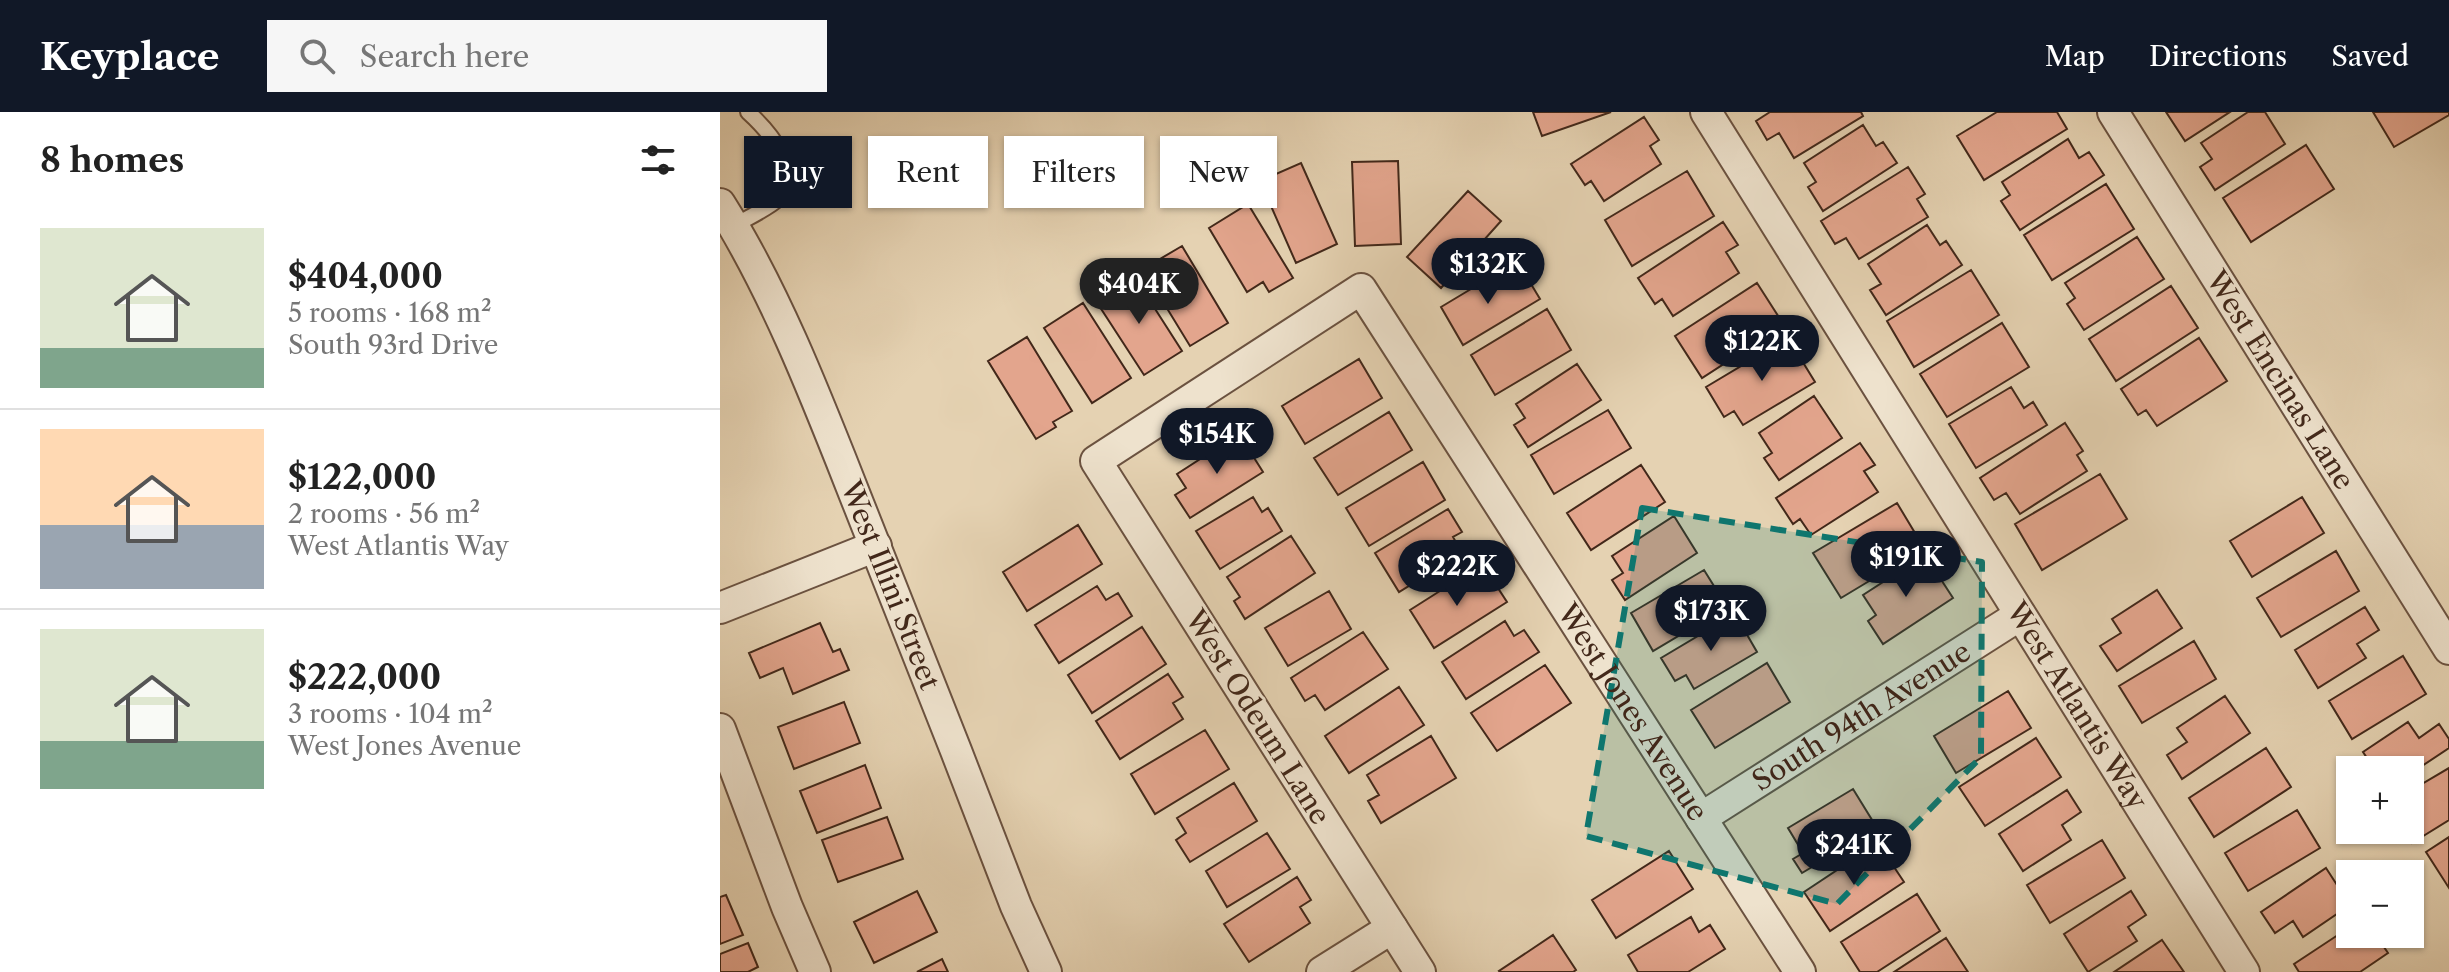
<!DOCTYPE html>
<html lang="en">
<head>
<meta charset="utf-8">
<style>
  body { margin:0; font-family:"Libre Caslon Text",serif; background:#f6f6f6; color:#222; height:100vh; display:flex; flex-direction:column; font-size:30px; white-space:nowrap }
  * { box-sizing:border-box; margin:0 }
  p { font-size:26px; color:#767676 }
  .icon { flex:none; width:44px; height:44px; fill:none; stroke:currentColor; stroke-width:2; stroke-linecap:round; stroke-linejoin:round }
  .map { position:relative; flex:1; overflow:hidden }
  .details { display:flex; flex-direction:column; background:#fff; width:720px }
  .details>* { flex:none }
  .banner { position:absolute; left:24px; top:24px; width:760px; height:72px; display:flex; gap:16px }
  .fabs { position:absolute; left:1616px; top:644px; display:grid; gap:16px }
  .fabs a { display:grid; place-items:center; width:88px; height:88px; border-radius:0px; background:#fff; box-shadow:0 2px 6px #0004; font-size:40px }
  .price { position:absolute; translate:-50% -68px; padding:0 18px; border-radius:28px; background:#111827; color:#fff; font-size:26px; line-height:52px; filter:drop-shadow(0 2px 4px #0008) }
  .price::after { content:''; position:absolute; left:50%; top:48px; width:24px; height:18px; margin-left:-12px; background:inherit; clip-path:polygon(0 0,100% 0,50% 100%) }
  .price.current { background:#222; color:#fff }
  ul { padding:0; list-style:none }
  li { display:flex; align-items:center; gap:24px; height:200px; padding:0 40px }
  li+li { border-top:2px solid #e0e0e0 }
  li span { display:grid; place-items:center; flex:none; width:224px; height:160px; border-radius:0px; color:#555 }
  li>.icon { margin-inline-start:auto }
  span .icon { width:96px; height:96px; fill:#fffc; stroke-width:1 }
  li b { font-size:34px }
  h2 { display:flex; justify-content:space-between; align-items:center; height:96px; padding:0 40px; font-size:34px }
  .pill { padding:0 28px; border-radius:0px; background:#fff; box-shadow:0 2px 6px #0004; font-size:28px; line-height:72px }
  .pill.current { background:#111827; color:#fff }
  header { display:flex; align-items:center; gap:48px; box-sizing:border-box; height:112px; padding:0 40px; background:#111827; color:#fff }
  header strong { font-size:38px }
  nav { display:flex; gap:44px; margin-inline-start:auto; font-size:28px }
  .search { width:560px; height:72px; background:#f6f6f6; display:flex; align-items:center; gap:20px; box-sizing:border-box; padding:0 28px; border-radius:0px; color:#767676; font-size:30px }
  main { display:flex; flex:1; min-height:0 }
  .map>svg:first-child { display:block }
</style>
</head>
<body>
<header>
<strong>Keyplace</strong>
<div class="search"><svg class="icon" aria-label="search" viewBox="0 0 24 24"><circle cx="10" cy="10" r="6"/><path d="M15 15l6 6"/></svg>Search here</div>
<nav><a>Map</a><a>Directions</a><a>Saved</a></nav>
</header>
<main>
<section class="details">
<h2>8 homes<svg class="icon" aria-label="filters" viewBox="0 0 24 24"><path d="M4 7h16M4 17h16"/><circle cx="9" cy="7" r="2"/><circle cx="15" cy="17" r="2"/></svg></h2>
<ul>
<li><span style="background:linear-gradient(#dfe7d0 75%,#7fa58c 0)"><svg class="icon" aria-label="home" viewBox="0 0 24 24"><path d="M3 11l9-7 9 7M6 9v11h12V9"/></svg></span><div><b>$404,000</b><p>5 rooms · 168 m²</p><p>South 93rd Drive</p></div></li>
<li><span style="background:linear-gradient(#ffd9b3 60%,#9aa5b1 0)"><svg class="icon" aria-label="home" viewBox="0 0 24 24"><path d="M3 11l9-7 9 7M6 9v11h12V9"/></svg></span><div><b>$122,000</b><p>2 rooms · 56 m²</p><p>West Atlantis Way</p></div></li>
<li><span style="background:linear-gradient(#dfe7d0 70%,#7fa58c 0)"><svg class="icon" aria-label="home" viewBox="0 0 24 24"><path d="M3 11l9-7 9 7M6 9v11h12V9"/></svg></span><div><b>$222,000</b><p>3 rooms · 104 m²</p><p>West Jones Avenue</p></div></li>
</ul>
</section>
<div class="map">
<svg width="1729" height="860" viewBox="0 0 1729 860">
  <rect width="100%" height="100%" fill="#e5d2b2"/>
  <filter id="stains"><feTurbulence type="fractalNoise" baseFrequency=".0025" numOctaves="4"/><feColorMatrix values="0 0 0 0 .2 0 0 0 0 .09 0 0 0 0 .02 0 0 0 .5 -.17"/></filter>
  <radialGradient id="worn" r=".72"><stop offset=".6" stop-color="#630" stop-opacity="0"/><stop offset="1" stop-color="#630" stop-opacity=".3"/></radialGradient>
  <!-- building -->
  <path fill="#e3a58d" stroke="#42281a" stroke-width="2" d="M813,0H891L822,24Z
    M1050,0H1141L1143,4L1074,46L1059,21L1047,28L1036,9Z
    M1277,0H1337L1347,17L1264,68L1237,24Z
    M1446,0H1510L1465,29Z
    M1528,0H1545L1565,32L1495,78L1480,55L1492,47L1481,31Z
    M1653,0H1729V3L1674,35Z
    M924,5L939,28L930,34L941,52L884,89L871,69L865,73L851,52Z
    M1143,13L1156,34L1163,30L1177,51L1103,99L1088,75L1096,70L1084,51Z
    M1348,27L1359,46L1369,40L1384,63L1300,118L1281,89L1290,83L1282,70Z
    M1586,33L1614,77L1531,130L1503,86Z
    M678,49L681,132L635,134L632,50Z
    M581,51L617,132L576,151L540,69Z
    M1188,55L1205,82L1197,87L1208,105L1139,147L1126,126L1115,132L1101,109Z
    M967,59L994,104L912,154L885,108Z
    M1386,72L1414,117L1332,168L1304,123Z
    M748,79L781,109L721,176L687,145Z
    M528,92L573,166L549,180L543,170L527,180L489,116Z
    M1003,110L1018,133L1006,140L1019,161L953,204L942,187L935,192L918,166Z
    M1207,113L1220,133L1226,129L1242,153L1166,203L1150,178L1161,172L1148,152Z
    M1417,125L1444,167L1364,218L1347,192L1355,186L1345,171Z
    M462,134L508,211L470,234L423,157Z
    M1251,158L1279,203L1194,255L1167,209Z
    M781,159L792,176L808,167L820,187L743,233L721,195Z
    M414,164L462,239L424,263L376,189Z
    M1037,171L1064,213L982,266L955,224Z
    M1451,174L1478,216L1396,269L1369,227Z
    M363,191L411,266L372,291L324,216Z
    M827,197L851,238L775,283L751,243Z
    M1282,211L1309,255L1227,305L1200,262Z
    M307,225L352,299L333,310L336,315L316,327L268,249Z
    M1068,226L1095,270L1023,313L1014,299L1004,305L986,275Z
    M1479,226L1507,269L1437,314L1426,298L1418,303L1401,277Z
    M639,247L662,286L585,332L562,294Z
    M857,252L881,288L808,335L794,313L805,306L796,292Z
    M1291,275L1304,296L1313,290L1327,313L1256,356L1229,312Z
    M1094,284L1122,326L1059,368L1044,346L1052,341L1039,321Z
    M888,298L911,336L834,382L811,343Z
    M669,300L692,338L618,383L594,346Z
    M1345,311L1363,339L1357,343L1367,359L1300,402L1286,381L1274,388L1260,366Z
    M519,322L543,360L470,406L455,383L466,376L457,362Z
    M1140,331L1155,353L1144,359L1158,380L1091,423L1080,407L1073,412L1056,386Z
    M703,350L725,388L649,434L626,396Z
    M921,353L945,390L871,438L847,401Z
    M1380,362L1407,407L1322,458L1295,412Z
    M533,385L542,400L548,396L562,419L500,457L476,419Z
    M1582,385L1604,421L1532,465L1510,429Z
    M1177,391L1204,436L1121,486L1093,441Z
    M728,397L742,420L733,425L742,441L679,480L655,441Z
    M954,404L977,441L905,488L892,468L903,461L892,444Z
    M358,413L382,452L307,499L283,460Z
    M571,424L595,461L525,507L514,489L520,485L507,465Z
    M1616,439L1639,479L1561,525L1537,486Z
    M1205,443L1233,486L1163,532L1148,509L1156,503L1143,483Z
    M753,458L763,473L772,467L787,490L714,536L690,498Z
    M984,458L1007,495L933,539L911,501Z
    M377,474L386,488L398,481L412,504L339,551L315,513Z
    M1437,478L1462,516L1397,559L1380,534L1401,521L1392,507Z
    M609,479L631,517L568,554L545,516Z
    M1645,495L1659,518L1637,532L1646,546L1598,576L1575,538Z
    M1015,502L1037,540L974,577L966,563L955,569L941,546Z
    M785,509L794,524L804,518L819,540L746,587L722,550Z
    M100,511L113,540L120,537L129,558L73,582L63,556L40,566L29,541Z
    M422,515L446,552L372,601L348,563Z
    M643,520L668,557L605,598L595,583L585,589L571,566Z
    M1474,529L1496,567L1422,611L1399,574Z
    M1683,544L1706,582L1632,627L1609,589Z
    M1047,551L1070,590L995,636L971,598Z
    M825,553L851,591L777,639L751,601Z
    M448,562L463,585L453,591L463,607L400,647L376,609Z
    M679,575L704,613L629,661L605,624Z
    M1288,579L1311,616L1236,661L1214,624Z
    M1505,584L1530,621L1462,667L1447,643L1467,630L1457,616Z
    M124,590L140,631L74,657L58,615Z
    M1688,610L1699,626L1719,612L1729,627V636L1690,662V658H1655L1643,640Z
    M485,618L509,657L435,702L411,662Z
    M711,624L736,666L661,711L648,689L659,683L647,663Z
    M1316,626L1341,665L1265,714L1239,675Z
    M1546,636L1571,675L1494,725L1469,686Z
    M145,653L161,696L97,721L80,679Z
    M1729,656V708L1692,731L1683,718H1690V679Z
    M514,671L537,709L470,750L456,728L466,721L457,706Z
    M1133,677L1157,716L1082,761L1073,747L1083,741L1068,716Z
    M1347,678L1361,700L1342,713L1351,728L1303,759L1279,722Z
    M1577,698L1600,736L1528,779L1505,741Z
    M167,705L183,747L118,770L102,728Z
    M547,721L570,757L507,795L486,759Z
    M1729,725V776L1706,740Z
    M1382,728L1405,766L1330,811L1307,773Z
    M1158,731L1184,770L1110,819L1084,780Z
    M949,739L973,777L896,826L872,788Z
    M1606,756L1630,793L1583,825L1573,809L1555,821L1541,800Z
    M577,765L591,788L580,795L590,811L529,850L504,812Z
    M197,779L217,820L154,851L134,810Z
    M1411,779L1426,803L1408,815L1417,829L1368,860L1344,822Z
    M1197,782L1220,819L1157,860H1140L1121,830Z
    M6,783L23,823L0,832V785Z
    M971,805L979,820L990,813L1005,837L968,860H918L908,843Z
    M1630,815V822H1655L1668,841L1640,860H1579L1574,852Z
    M833,823L856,858L853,860H780L779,859Z
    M1226,826L1248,860H1174Z
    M1442,828L1464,860H1394Z
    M28,831L38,855L28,860H0V842Z
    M222,847L228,860H197Z"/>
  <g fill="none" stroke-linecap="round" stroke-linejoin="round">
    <defs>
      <path id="service" d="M14,114C25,107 49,96 58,87C84,59 49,19 28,0"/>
      <g id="minor">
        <path id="s1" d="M986,0L1524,860"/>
        <path id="s2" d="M1393,0L1729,537"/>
        <path id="s3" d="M0,92C58,184 100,295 140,396C193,528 245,661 296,794L326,860"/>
        <path d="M0,496L156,434"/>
        <path d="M0,617L67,795L95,860"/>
        <path id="s4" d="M981,706L1300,503"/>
        <path d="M602,860L672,816"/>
        <path id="s5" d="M700,860L376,349L641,177L1080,860"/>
      </g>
    </defs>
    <!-- service casing -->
    <use href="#service" stroke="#6b5240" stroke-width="18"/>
    <!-- minor casing -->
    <use href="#minor" stroke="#6b5240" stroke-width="34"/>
    <!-- service -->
    <use href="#service" stroke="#eee2cd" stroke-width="14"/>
    <!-- minor -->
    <use href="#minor" stroke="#eee2cd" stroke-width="30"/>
  </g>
  <!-- marked area -->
  <path fill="#0f766e" fill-opacity="0.2" stroke="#0f766e" stroke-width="6" stroke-dasharray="16 10" stroke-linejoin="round" d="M922,396L1262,450L1261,645L1117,792L866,724Z"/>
  <g text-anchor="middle" stroke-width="6" stroke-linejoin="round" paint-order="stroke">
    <!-- street labels -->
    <g font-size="28" fill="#42281a" stroke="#eee2cd">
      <text dy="10" stroke="none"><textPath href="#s2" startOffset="316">West Encinas Lane</textPath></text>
      <text dy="10" stroke="none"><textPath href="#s3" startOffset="418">West Illini Street</textPath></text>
      <text dy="10" stroke="none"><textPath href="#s1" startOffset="700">West Atlantis Way</textPath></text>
      <text dy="10" stroke="none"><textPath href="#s5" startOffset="1424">West Jones Avenue</textPath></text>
      <text dy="10" stroke="none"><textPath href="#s4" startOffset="190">South 94th Avenue</textPath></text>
      <text transform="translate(538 605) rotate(58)" y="10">West Odeum Lane</text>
    </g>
  </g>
  <rect width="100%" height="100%" filter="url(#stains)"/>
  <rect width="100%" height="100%" fill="url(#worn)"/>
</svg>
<div class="fabs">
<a>+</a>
<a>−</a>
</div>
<b class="price" style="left:768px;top:194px">$132K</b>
<b class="price current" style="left:419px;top:214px">$404K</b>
<b class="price" style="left:1042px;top:271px">$122K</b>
<b class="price" style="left:497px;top:364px">$154K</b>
<b class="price" style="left:1186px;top:487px">$191K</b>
<b class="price" style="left:737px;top:496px">$222K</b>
<b class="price" style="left:991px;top:541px">$173K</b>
<b class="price" style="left:1134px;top:775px">$241K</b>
<div class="banner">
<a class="pill current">Buy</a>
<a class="pill">Rent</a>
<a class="pill">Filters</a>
<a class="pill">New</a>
</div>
</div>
</main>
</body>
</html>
